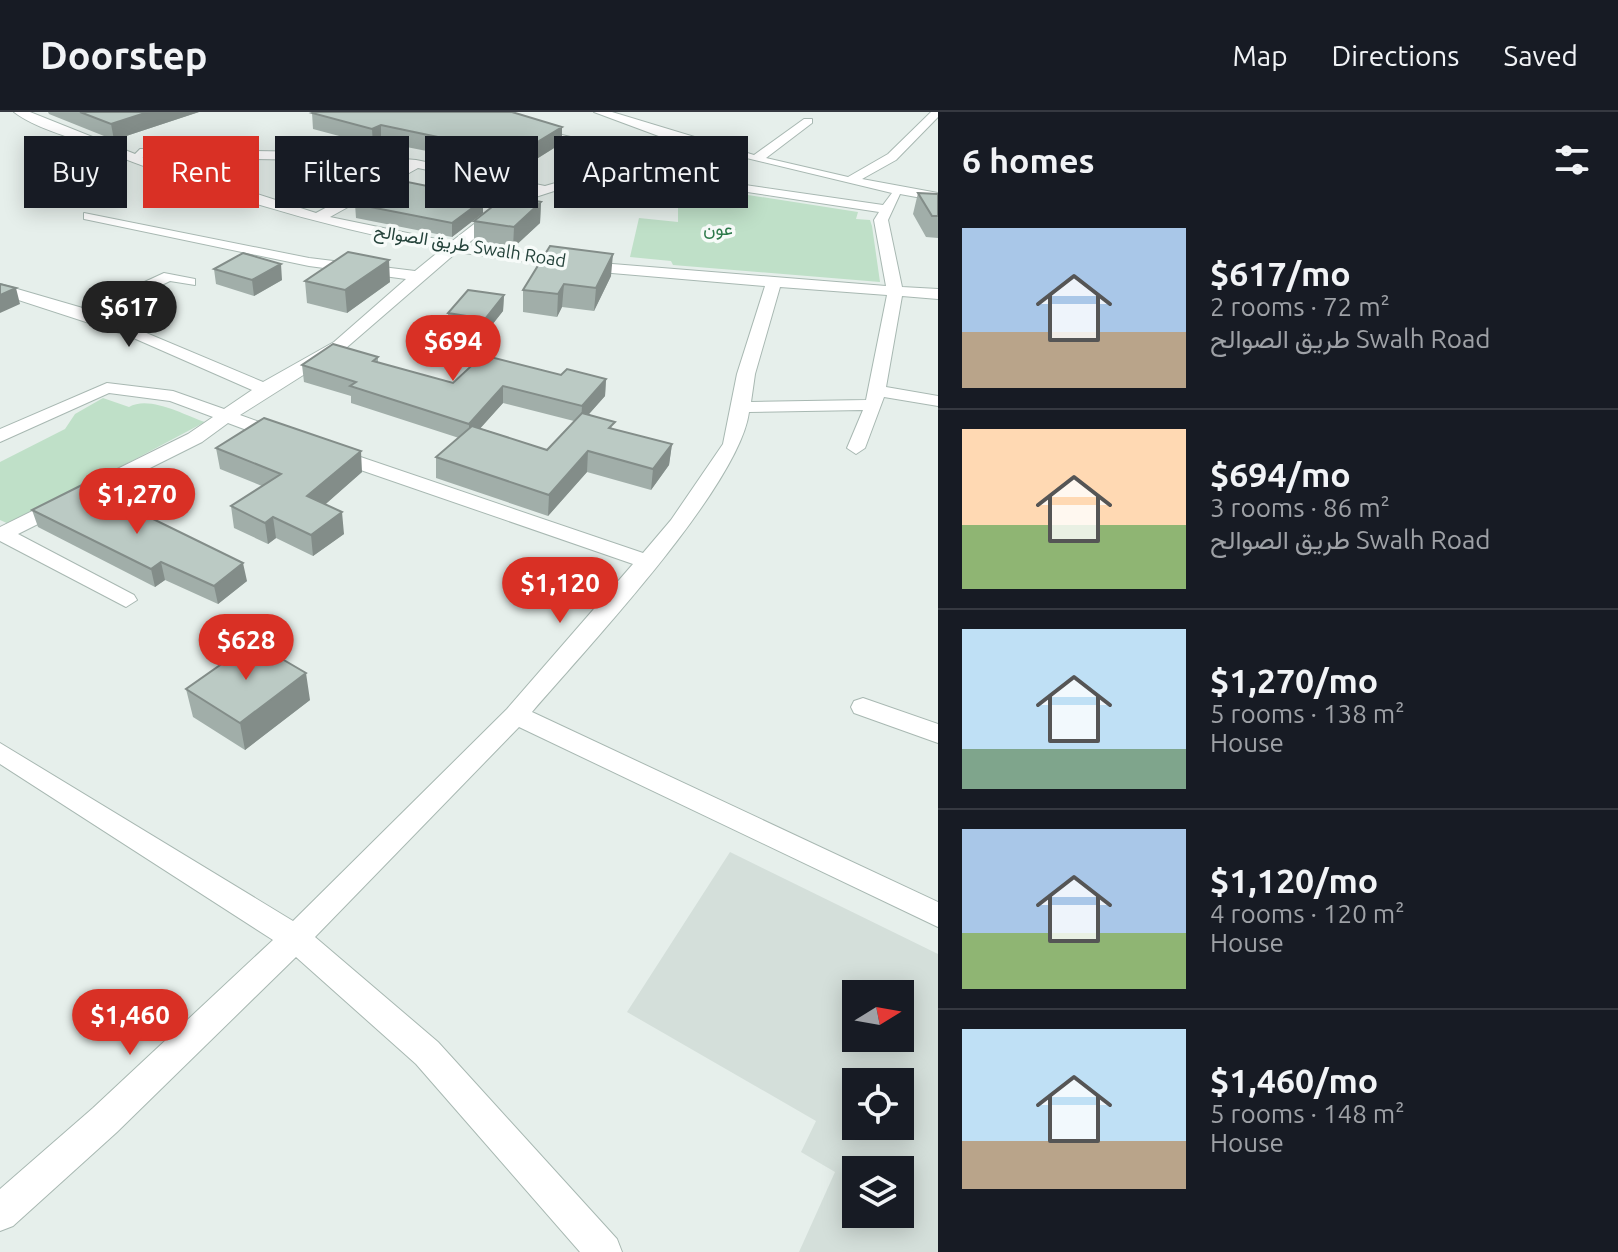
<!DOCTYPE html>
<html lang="en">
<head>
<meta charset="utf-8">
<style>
  body { margin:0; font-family:Ubuntu,Vazirmatn,sans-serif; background:#20242c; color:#f1f3f6; height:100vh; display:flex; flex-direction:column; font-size:30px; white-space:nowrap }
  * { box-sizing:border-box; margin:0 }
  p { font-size:26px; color:#9ea1a6 }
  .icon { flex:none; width:44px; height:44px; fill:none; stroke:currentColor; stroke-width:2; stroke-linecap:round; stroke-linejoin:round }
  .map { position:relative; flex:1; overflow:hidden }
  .panel { display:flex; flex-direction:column; background:#171b24; width:680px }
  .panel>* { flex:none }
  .banner { position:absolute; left:24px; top:24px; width:760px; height:72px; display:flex; gap:16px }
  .needle { width:52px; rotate:79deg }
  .fabs { position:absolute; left:842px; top:868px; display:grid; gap:16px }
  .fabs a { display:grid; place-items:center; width:72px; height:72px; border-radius:0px; background:#171b24; box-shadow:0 4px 20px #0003; font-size:40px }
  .price { position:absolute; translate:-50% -68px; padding:0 18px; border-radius:28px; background:#d93025; color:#fff; font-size:26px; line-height:52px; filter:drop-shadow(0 2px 4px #0008) }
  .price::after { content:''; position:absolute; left:50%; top:48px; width:24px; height:18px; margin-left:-12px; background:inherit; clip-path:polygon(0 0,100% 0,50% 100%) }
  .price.selected { background:#222; color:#fff }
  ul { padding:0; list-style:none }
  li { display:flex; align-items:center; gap:24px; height:200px; padding:0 24px }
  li+li { border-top:2px solid #363941 }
  li span { display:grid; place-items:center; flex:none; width:224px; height:160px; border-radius:0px; color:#555 }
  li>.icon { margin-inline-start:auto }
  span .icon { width:96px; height:96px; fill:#fffc; stroke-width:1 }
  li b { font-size:34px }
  h2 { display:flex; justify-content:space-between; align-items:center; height:96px; padding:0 24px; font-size:34px }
  .chip { padding:0 28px; border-radius:0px; background:#171b24; box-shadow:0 4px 20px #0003; font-size:28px; line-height:72px }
  .chip.selected { background:#d93025; color:#fff }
  header { display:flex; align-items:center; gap:48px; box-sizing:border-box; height:112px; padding:0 40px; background:#171b24; border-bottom:2px solid #363941 }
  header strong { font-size:38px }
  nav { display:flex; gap:44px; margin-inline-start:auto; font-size:28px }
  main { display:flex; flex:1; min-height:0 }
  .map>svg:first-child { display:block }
</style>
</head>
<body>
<header>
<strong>Doorstep</strong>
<nav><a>Map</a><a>Directions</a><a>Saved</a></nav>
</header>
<main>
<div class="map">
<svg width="938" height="1140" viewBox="0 0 938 1140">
  <rect width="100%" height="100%" fill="#e6efeb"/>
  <!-- built -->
  <path fill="#d4dfda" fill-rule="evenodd" d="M730,740L938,842V1140H799L835,1060L801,1040L816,1009L627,900ZM856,882H900V926H856ZM856,970H900V1014H856ZM856,1058H900V1102H856Z"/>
  <!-- green -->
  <path fill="#bfe0c8" d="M697,75L858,100L856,107L870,108L872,114L880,170L673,153L671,149L630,145L639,106L678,110V86Z
    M103,286L129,295C149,283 184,303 205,310L11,413L0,408V350L65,317L75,302Z"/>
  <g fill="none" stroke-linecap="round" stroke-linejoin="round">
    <defs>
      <path id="minor" d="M14,0H30L135,42L140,37L318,40L416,48L545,74L587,62L624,45L528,19V15L634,40L664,26L594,0H612L754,43L804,7H812V11L766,46L848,65L888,42L931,0H938V5L896,48L862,67L938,81V89L900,82L888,108L902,175L938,177V187L902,184L886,275L938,284V294L884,285L865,336L856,342L847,336L863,298L749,300C739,375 586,537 532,600L938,790V815L519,615L315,825L438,930L617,1127L622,1140H580L416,952L296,845L117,1020L13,1114L0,1119V1077L93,996L273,828L0,652V631L293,809L507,597L633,452L323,345V337H337L643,441L671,408L723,332L737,262L765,174L600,160L457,140L346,236L240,303L287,320V328H273L228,311L202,330L18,422L134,483L137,488L126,495L0,429V415L188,322L213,305L170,289L109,281L0,330V317L107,271L173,279L224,297L252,278L129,224L0,182V172L86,197L164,161L195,167V173L170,169L101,202L263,270L334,230L406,167L309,154L89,108L84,107V101L309,146L415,159L442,137C322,115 206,80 92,34C68,24 35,16 14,0ZM676,29L892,81L883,93L621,55ZM142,45L318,48L402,55L316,101ZM418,56L529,79L510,84L451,130L330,105ZM610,61L666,72L714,75L879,100L874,108L886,174L600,151L466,133L520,90ZM780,175L887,183L866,288L751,290L755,262Z
        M863,586L938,612V631L854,601L851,595L854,589Z"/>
    </defs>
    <!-- minor casing -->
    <use href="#minor" stroke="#a8b8b2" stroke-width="2"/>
    <!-- minor -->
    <use href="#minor" fill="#fff" fill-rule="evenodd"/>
  </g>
  <!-- wall -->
  <path fill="#a1aea9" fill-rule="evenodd" d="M48,0H199L114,28L49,2Z
    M312,1L562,31L511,63L499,62L442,47V42L381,30L373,33L313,17Z
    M486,73L471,85L483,88V101L452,125L356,106L355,92L427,74Z
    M918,81L938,82V126L926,125L913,102Z
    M541,90L540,111L513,136L474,130V109Z
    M214,157L282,168L254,184L216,172Z
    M611,164L594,199L562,195L557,205L523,200V178Z
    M305,169L390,170L347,201L307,191Z
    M504,183L503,199L484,223L448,217V201Z
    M378,245V250L453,271L561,263L606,267L605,284L589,302L614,317L672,332L669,353L651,378L587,360L548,404L436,366V345L459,326L351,291V284L304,270L302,253ZM503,291L574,309L547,338L480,316Z
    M216,336L362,360L325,392L344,422L313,444L276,426L268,432L234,416L231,394L262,374L220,357Z
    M32,398L247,469L218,492L165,468L155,475L38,415Z
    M186,577L310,588L245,638L193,605Z"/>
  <!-- shaded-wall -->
  <path fill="#838d89" d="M148,0H199L114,28L111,12Z
    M381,13V30L373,33L372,17Z
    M562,15V31L511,63V46Z
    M486,60V73L457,96V83Z
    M483,88V101L452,125V111Z
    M541,90L540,111L513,136L514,115Z
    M613,142L611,164L594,199L596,176Z
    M389,148L390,170L347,201L345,178Z
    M281,152L282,168L254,184L252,168Z
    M564,172L562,195L557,205L558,182Z
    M16,176L20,192L0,201V183Z
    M504,183L503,199L484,223L485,207Z
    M606,267L605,284L581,311L582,294Z
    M503,274V291L469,329V312Z
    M672,332L669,353L651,378L653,357Z
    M361,339L362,360L310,406L307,384Z
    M588,339L587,360L548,404L549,383Z
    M342,400L344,422L313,444L311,423Z
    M273,405L276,426L268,432L265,411Z
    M161,450L165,468L155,475L151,457Z
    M243,451L247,469L218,492L214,474Z
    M306,561L310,588L245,638L240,611Z"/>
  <!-- building -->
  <path fill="#bbcac4" stroke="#838d89" stroke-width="2" d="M80,0H148L111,12Z
    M315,0H512L562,15L511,46L500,45L441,30L447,27L381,13L372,17L312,1Z
    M459,55L486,60L457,83L483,88L452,111L355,92L393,67L427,74Z
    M918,81L938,82V104H932Z
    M506,84L541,90L514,115L474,109Z
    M550,134L613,142L596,176L564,172L558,182L523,178Z
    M348,140L389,148L345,178L305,169Z
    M243,141L281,152L252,168L214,157Z
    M0,172L16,176L0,183Z
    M468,178L504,183L485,207L448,201Z
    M333,232L378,245L373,249L453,271L483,243L561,263L567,257L606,267L582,294L503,274L469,312L350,274L356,270L302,253Z
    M582,301L615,310L609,316L672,332L653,357L588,339L549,383L436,345L472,314L547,338Z
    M264,306L361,339L307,384L342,400L311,423L273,405L265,411L231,394L281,362L216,336Z
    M82,373L142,406L145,403L243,451L214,474L161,450L151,457L32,398Z
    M253,530L306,561L240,611L186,577Z"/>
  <g text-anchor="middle" stroke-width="7" stroke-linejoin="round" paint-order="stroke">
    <!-- far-park labels -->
    <g font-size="18" fill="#2d7a4b" stroke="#f7fbf9">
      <text x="718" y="123">عون</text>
    </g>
    <!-- far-street labels -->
    <g font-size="18" fill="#24423a" stroke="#f7fbf9">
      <text transform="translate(470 134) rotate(9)" y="6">طريق الصوالح Swalh Road</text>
    </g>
  </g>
</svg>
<div class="fabs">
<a><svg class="needle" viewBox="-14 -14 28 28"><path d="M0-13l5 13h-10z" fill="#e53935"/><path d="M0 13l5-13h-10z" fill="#9ea1a6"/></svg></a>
<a><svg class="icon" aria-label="locate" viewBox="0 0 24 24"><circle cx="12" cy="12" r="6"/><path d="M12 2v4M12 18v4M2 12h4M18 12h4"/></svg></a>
<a><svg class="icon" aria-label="layers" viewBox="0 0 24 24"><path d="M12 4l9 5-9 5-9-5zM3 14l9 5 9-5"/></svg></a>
</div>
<b class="price selected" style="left:129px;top:237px">$617</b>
<b class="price" style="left:453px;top:271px">$694</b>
<b class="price" style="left:137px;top:424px">$1,270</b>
<b class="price" style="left:560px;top:513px">$1,120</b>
<b class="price" style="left:246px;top:570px">$628</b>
<b class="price" style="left:130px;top:945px">$1,460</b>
<div class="banner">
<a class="chip">Buy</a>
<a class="chip selected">Rent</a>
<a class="chip">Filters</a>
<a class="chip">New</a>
<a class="chip">Apartment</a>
</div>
</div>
<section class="panel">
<h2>6 homes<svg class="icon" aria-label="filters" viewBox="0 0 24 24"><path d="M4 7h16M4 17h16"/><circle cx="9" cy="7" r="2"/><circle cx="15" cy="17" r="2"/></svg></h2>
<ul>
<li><span style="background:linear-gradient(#a9c7e8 65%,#b9a48a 0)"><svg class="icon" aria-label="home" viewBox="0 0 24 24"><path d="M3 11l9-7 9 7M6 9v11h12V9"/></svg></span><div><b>$617/mo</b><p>2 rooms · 72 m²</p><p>طريق الصوالح Swalh Road</p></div></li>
<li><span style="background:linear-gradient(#ffd9b3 60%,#8fb573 0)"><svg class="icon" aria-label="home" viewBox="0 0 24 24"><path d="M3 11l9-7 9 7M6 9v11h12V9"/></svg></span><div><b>$694/mo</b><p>3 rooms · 86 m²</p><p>طريق الصوالح Swalh Road</p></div></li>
<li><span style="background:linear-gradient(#bfe0f5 75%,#7fa58c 0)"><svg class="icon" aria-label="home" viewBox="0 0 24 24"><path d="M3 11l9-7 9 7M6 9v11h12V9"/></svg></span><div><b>$1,270/mo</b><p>5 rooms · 138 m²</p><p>House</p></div></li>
<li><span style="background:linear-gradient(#a9c7e8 65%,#8fb573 0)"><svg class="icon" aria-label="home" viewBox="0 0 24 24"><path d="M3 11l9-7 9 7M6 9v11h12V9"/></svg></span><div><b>$1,120/mo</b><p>4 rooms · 120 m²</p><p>House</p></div></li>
<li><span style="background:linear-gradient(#bfe0f5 70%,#b9a48a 0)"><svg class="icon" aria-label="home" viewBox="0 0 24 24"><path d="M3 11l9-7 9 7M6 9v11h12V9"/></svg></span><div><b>$1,460/mo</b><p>5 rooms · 148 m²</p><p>House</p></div></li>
</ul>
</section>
</main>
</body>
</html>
